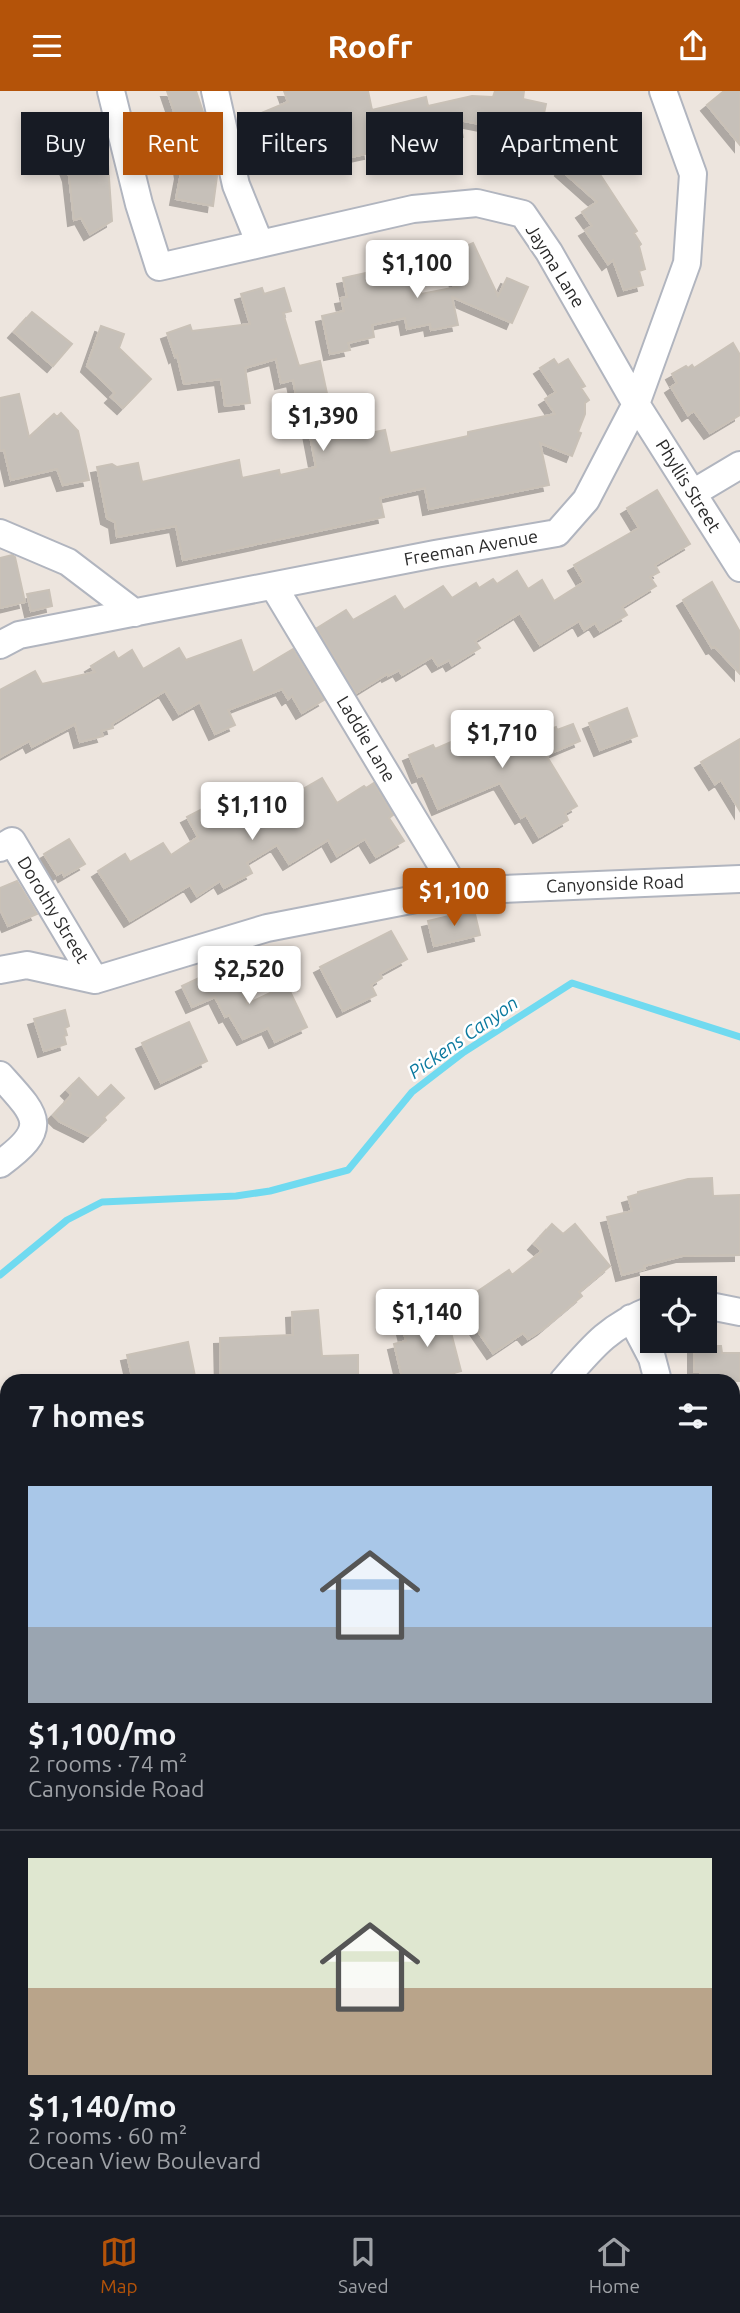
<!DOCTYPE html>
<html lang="en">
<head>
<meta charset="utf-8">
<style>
  body { margin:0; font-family:Ubuntu,sans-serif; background:#242831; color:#f1f3f6; height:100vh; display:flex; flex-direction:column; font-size:26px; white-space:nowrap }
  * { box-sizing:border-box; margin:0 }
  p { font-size:23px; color:#9ea1a6 }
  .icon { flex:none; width:38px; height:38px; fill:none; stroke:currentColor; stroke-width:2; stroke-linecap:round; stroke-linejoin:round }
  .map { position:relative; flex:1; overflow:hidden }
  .panel { position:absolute; left:0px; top:1283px; width:740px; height:842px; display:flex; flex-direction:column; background:#171b24; border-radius:21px 21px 0 0; box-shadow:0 4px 10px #0003 }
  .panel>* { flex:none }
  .top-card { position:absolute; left:21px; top:21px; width:698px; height:63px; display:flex; gap:14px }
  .buttons { position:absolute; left:640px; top:1185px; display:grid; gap:14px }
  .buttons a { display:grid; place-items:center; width:77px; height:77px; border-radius:0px; background:#171b24; box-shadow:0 4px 10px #0003; font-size:35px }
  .price { position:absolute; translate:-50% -60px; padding:0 16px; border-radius:7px; background:#fff; color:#222; font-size:23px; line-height:46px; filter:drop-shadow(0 2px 4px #0008) }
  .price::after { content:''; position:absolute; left:50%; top:42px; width:21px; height:16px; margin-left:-10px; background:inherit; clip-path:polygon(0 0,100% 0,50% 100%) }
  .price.selected { background:#b45309; color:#fff }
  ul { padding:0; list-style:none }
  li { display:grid; align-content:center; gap:14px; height:371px; padding:0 28px }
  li+li { border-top:2px solid #363941 }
  li span { display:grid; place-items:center; height:217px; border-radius:0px; color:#555 }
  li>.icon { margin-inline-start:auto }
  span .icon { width:126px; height:126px; fill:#fffc; stroke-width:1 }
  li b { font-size:30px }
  h2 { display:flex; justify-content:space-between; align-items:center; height:84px; padding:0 28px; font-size:30px }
  .chip { padding:0 24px; border-radius:0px; background:#171b24; box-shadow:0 4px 10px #0003; font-size:24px; line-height:63px }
  .chip.selected { background:#b45309; color:#fff }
  header { display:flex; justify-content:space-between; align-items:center; height:91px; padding:0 28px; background:#b45309; color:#fff; font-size:32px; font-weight:600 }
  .dock { display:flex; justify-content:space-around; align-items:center; height:98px; border-top:2px solid #363941; background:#171b24; font-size:19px; color:#9ea1a6 }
  .dock a { display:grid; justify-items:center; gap:4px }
  .dock .selected { color:#b45309 }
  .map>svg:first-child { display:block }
</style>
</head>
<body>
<header><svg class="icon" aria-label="menu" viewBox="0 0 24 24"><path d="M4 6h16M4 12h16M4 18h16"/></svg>Roofr<svg class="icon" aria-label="share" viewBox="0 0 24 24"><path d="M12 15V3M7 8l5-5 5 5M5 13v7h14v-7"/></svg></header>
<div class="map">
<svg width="740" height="2124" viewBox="0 0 740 2124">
  <defs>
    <filter id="shadow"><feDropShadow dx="-6" dy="6" stdDeviation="0" flood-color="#0004"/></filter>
  </defs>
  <rect width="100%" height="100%" fill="#ede5de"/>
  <!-- green -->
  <path fill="#bae49a" d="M0,1698L7,1702V2118H733V1734H740V2124H0Z"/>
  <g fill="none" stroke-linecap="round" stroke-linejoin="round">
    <!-- stream -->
    <path stroke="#70daf0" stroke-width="7" d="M0,1184L67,1129L102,1111L236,1105L270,1100L348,1079L412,1001L464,961L572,892L740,946"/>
  </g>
  <!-- building -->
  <path fill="#c6c0b9" stroke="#c9c1b7" stroke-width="2" filter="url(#shadow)" d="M167,0H196L206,30L217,85L213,115L176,108L181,82L176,51L184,50Z
    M284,0H368L372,19L426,6L428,15L472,5L493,6L495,0H524L523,8L546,13L543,27L582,37L595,48L599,44L618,61L599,82L637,140L634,142L641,153L639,155L645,178L639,180L643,194L624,199L613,169L608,173L585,139L592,135L582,121L597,111L561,79L566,74L561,69L571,58L522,46L523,44L516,43V40L459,29L463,46L441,51L440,45L406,53L402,40L368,48L370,62L337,69L333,52L286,67L285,76L263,75L265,52L254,25L288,11Z
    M724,0H740V54L707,14Z
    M95,46V59H107L112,130L90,143L81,127L74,129L69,85L62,66L66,48Z
    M473,152L498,205L507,187L528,196L512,232L452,206L458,234L431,239L430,233L407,238L405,227L372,234L374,246L348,252L350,259L330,263L322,225L344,220L341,207L347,206L343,187L384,178L383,175L407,172L410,188L418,186L421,203L457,196L450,162Z
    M262,197L264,203L284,197L291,220L283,222L299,275L320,270L337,349L385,339L390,362L468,345V341L555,323L545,308L556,301L540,277L554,268L558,274L568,268L585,295L581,297L589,309L585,312V323L578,341L581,342L572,365L540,352L549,394L429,418L425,397L380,407L384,426L183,469L176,435L117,446L115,431L107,427L97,376L112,373L117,376L138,372L142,391L239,369L242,387L279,379L280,384L316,376L303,308L297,309L293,289L281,292L276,268L245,277L250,312L225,315L221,288L184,293L177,264L175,266L167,242L190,234L192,240L250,233L241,203Z
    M32,221L72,253L53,275L14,241Z
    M101,235L124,243L119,257L151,288L123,317L111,306L115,302L87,275Z
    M733,252L740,264V324L710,342L694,320L688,324L671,296L677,292L672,283L686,275L688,277L692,274L694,277Z
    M19,303L29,346L54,323L57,326L61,322L78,340L89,389L63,394L57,378L11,389L4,359L0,360V307Z
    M657,399L690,453L655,474L659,481L650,486L656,495L622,516L627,524L600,540L595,532L584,539L579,530L540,554L520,522L475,550L480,557L452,574L449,569L438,575L432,566L402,584L399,579L388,585L387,583L356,602L317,537L346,519L353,529L395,505L404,519L443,495L452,507L476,492L479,497L493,488L497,493L517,480L528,498L542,489L554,510L584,491L574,474L639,437L627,417Z
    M12,464L15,466L25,511L0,517V467Z
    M712,491L740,541V583L715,556L712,557L683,509Z
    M49,499L52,515L31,520L27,503Z
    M241,549L253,582L293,558L324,609L302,622L292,605L288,608L282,598L228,619L235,634L215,643L200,611L179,623L165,600L112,633L113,637L101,640L103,645L80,651L75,633L32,656L29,650L0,666V599L35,580L42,593L95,581L91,575L114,561L118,568L132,559L143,578L179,557L186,569Z
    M627,617L637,645L600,659L589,632Z
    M521,626L525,648L556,636L557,639L573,633L580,650L546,664L577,715L565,722L568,729L539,746L526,724L521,727L500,692L438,718L423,684L418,686L409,664L433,654L435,658L479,639L478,633Z
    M740,648V720L721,689L715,693L701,671Z
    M322,687L337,712L364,695L366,697L374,692L393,724L389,727L404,750L376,766L365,748L337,765L328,749L289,773L277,754L247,772L252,782L224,797L220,790L197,805L190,794L130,830L98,780L125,763L130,771L163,752L171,764L198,746L187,726L208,715L212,722L230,713L234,720L273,696L282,710Z
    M69,748L85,773L64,785L62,781L57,784L44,763Z
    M17,790L37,823L8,835L0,818V797Z
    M474,819L480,844L434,855L428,830Z
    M391,840L407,868L380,883L382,887L371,894L376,904L343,920L320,876Z
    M231,877L247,913L287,894L307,936L275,951L268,937L243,948L229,924L225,926L215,906L192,916L182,895L201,886L203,890Z
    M65,919L69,935L65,937L67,944L64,945L66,953L44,960L34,928Z
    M189,931L207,970L161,992L142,952Z
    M79,987L98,1007L111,994L124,1007L104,1026L106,1029L89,1045L60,1031L53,1024L70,1006L71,1003L67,999Z
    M712,1087L713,1105L740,1104V1164L682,1165L644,1175L645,1178L622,1184L607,1126L632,1120L628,1106L638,1103V1101L688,1088Z
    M552,1133L563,1143L575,1133L610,1175L579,1201L582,1205L543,1238L528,1248L523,1242L493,1262L459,1213L509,1179L512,1184L542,1160L534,1153Z
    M434,1218L437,1228L446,1222L461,1280L440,1286L441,1290H403L394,1253L406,1250L403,1238L414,1235L411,1223Z
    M318,1219L322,1265L358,1264V1290H221L220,1247L293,1244L292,1221Z
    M188,1251L196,1290H133L127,1264Z
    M694,1255H721L722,1262H740V1290H700V1281H694Z"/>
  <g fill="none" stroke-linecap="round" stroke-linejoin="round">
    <defs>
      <path id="street" d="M111,0L139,113L159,176L413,118L477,112L523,123L549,161L636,313L740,477
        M215,0L236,94L260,153
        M693,402L740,374
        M0,442L68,471L135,522
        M274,496L457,800
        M0,554L19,544L435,463L557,442L586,409L636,313L687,172L693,83L663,0
        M0,757L12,750L95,889
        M0,879L27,874L95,889L267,837L457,800L740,788
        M0,984C37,1025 51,1036 0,1073
        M705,1214L740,1221
        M631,1227L652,1267L658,1290
        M563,1290C593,1255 609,1235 653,1218
        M0,1459L7,1456"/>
    </defs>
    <!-- street casing -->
    <use href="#street" stroke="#b1b5bf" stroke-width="30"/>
    <!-- street -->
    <use href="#street" stroke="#fff" stroke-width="26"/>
  </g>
  <g text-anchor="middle" stroke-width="5" stroke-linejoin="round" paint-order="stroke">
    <!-- street labels -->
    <g font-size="18" fill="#2b2b2b" stroke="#fff">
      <text transform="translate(555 175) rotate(58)" y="6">Jayma Lane</text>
      <text transform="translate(688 395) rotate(58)" y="6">Phyllis Street</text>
      <text transform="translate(471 457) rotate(-10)" y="6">Freeman Avenue</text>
      <text transform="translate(366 648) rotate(59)" y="6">Laddie Lane</text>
      <text transform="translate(615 793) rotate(-2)" y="6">Canyonside Road</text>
      <text transform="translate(53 819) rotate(59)" y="6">Dorothy Street</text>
    </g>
    <!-- water labels -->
    <g font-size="19" font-style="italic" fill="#0c7a9f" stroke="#fff">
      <text transform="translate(463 946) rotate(-35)" y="7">Pickens Canyon</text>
    </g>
  </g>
</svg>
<div class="buttons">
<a><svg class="icon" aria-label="locate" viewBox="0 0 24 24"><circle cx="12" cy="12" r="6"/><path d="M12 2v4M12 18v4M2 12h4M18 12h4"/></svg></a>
</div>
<b class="price" style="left:417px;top:209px">$1,100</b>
<b class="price" style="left:323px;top:362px">$1,390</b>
<b class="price" style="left:502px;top:679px">$1,710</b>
<b class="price" style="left:252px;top:751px">$1,110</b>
<b class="price selected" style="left:454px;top:837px">$1,100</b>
<b class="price" style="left:249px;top:915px">$2,520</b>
<b class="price" style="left:427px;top:1258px">$1,140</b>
<div class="top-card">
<a class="chip">Buy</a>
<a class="chip selected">Rent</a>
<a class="chip">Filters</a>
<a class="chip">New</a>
<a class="chip">Apartment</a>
</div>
<section class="panel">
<h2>7 homes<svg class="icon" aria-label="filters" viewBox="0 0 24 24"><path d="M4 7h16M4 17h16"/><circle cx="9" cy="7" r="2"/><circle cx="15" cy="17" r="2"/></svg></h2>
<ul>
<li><span style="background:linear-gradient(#a9c7e8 65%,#9aa5b1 0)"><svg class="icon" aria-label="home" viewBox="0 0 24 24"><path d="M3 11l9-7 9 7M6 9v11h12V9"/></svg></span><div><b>$1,100/mo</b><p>2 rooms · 74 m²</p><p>Canyonside Road</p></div></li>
<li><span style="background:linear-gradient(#dfe7d0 60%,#b9a48a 0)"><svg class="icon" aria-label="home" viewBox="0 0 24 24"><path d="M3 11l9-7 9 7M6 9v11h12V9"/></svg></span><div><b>$1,140/mo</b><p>2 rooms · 60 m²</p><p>Ocean View Boulevard</p></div></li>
</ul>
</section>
</div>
<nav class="dock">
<a class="selected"><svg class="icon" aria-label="map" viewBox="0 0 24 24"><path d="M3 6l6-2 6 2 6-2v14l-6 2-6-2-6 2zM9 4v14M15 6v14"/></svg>Map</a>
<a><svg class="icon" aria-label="saved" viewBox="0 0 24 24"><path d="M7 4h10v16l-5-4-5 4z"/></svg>Saved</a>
<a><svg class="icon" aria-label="home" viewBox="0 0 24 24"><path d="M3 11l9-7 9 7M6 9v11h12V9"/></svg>Home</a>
</nav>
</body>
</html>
